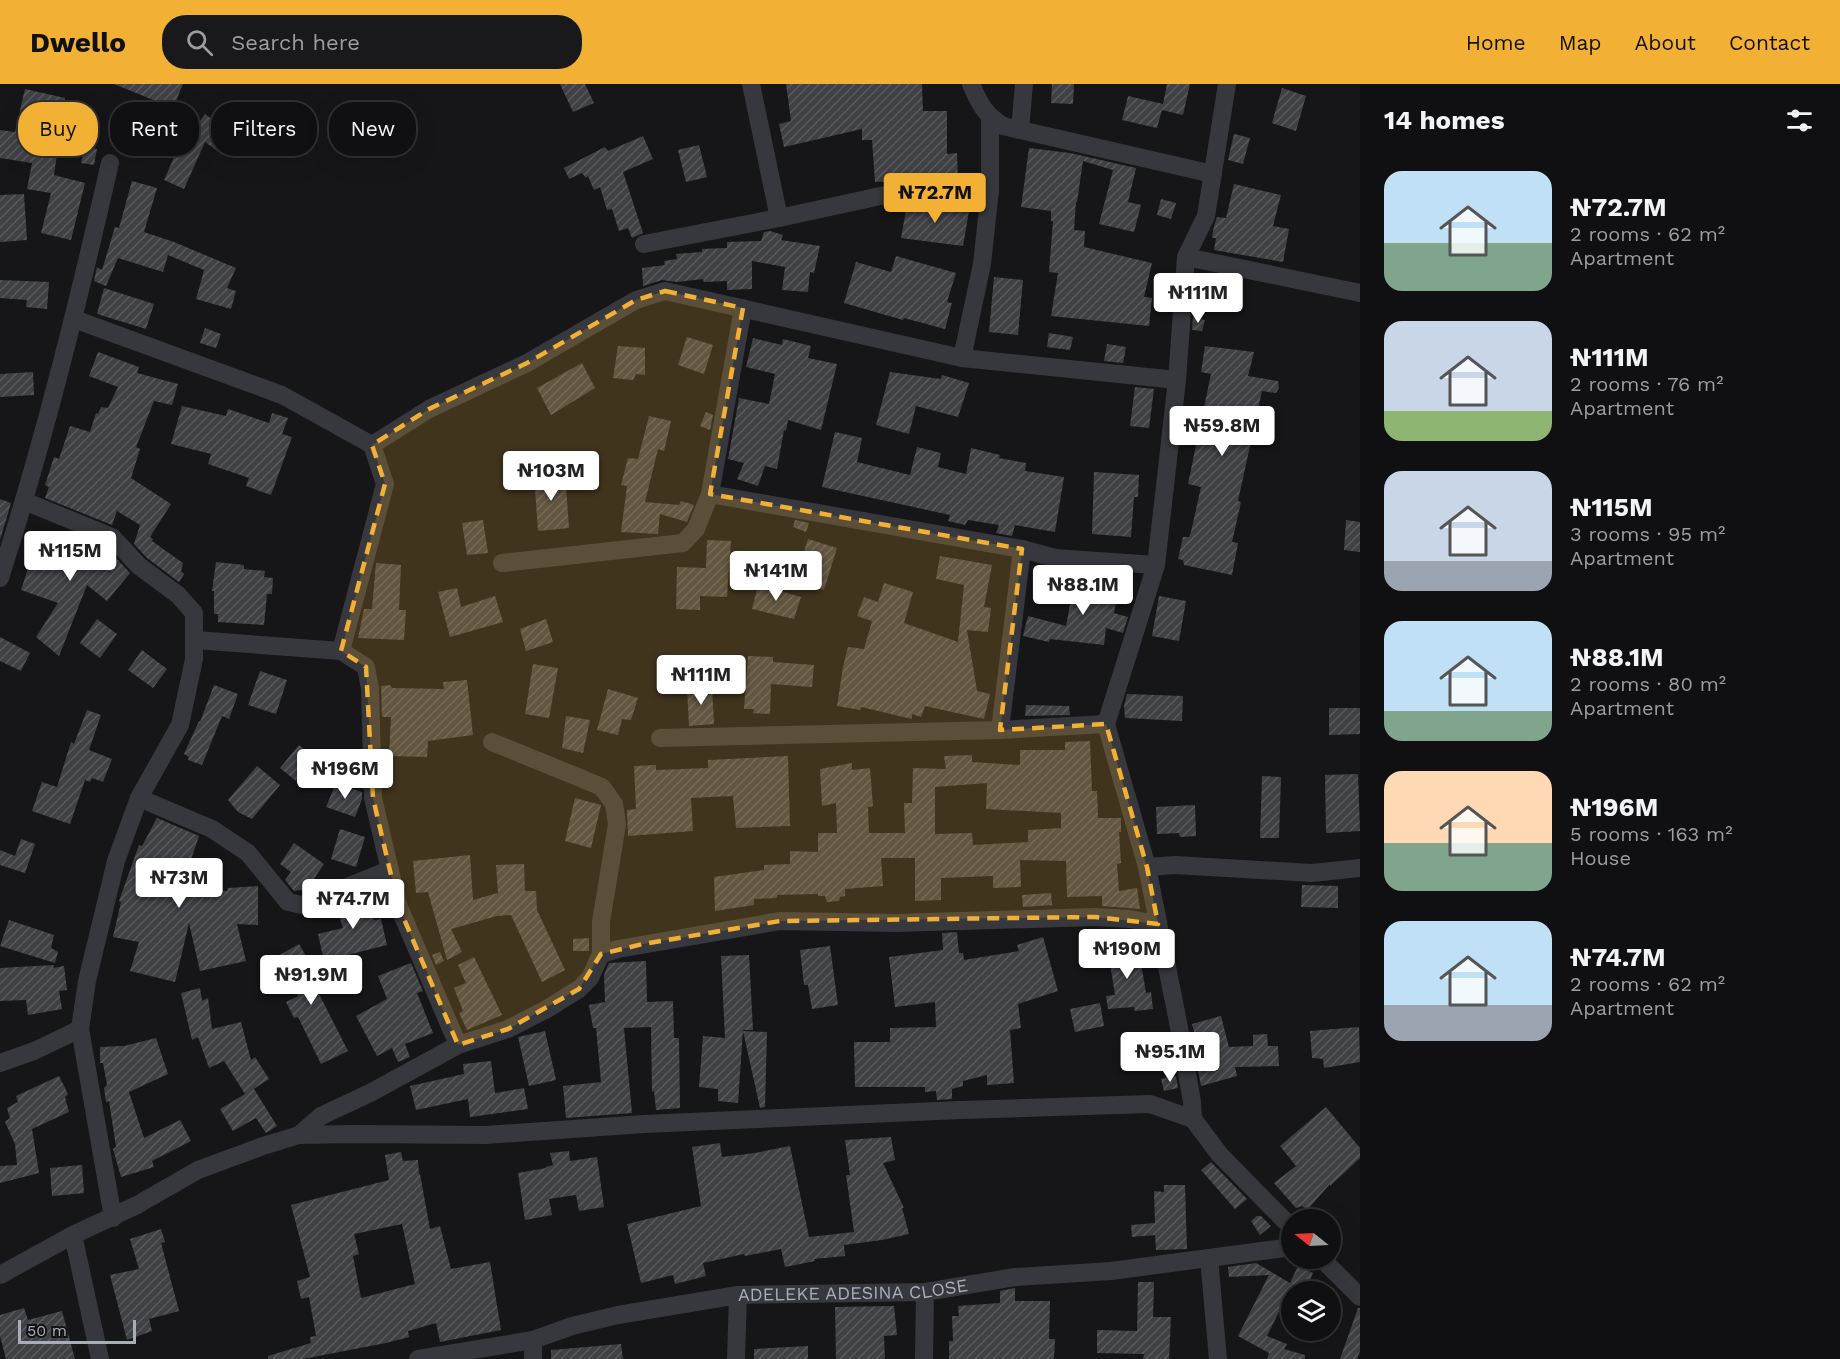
<!DOCTYPE html>
<html lang="en">
<head>
<meta charset="utf-8">
<style>
  body { margin:0; font-family:"Work Sans",sans-serif; background:#19191b; color:#f1f3f6; height:100vh; display:flex; flex-direction:column; font-size:22px; white-space:nowrap }
  * { box-sizing:border-box; margin:0 }
  p { font-size:20px; color:#9c9d9f }
  .icon { flex:none; width:33px; height:33px; fill:none; stroke:currentColor; stroke-width:2; stroke-linecap:round; stroke-linejoin:round }
  .map { position:relative; flex:1; overflow:hidden }
  .side { display:flex; flex-direction:column; background:#101012; width:480px }
  .side>* { flex:none }
  .banner { position:absolute; left:18px; top:18px; width:570px; height:54px; display:flex; gap:12px }
  .needle { width:39px; rotate:288deg }
  .buttons { position:absolute; left:1281px; top:1125px; display:grid; gap:12px }
  .buttons a { display:grid; place-items:center; width:60px; height:60px; border-radius:50%; background:#101012; box-shadow:0 6px 24px #0002,0 0 0 2px #303032; font-size:30px }
  .scale { position:absolute; left:18px; bottom:15px; width:118px; box-sizing:border-box; padding-left:6px; border:3px solid #a8adb8; border-top:0; font-size:16px; line-height:21px; white-space:nowrap; color:#a8adb8; -webkit-text-stroke:4px #111113; paint-order:stroke }
  .price { position:absolute; translate:-50% -51px; padding:0 14px; border-radius:6px; background:#fff; color:#222; font-size:20px; line-height:39px; filter:drop-shadow(0 2px 3px #0008) }
  .price::after { content:''; position:absolute; left:50%; top:36px; width:18px; height:14px; margin-left:-9px; background:inherit; clip-path:polygon(0 0,100% 0,50% 100%) }
  .price.on { background:#f2b134; color:#111 }
  ul { padding:0; list-style:none }
  li { display:flex; align-items:center; gap:18px; height:150px; padding:0 24px }
  li span { display:grid; place-items:center; flex:none; width:168px; height:120px; border-radius:18px; color:#555 }
  li>.icon { margin-inline-start:auto }
  span .icon { width:72px; height:72px; fill:#fffc; stroke-width:1 }
  li b { font-size:26px }
  h2 { display:flex; justify-content:space-between; align-items:center; height:72px; padding:0 24px; font-size:26px }
  .tag { padding:0 21px; border-radius:24px; background:#101012; box-shadow:0 6px 24px #0002,0 0 0 2px #303032; font-size:21px; line-height:54px }
  .tag.on { background:#f2b134; color:#111 }
  header { display:flex; align-items:center; gap:36px; box-sizing:border-box; height:84px; padding:0 30px; background:#f2b134; color:#111 }
  header strong { font-size:28px }
  nav { display:flex; gap:33px; margin-inline-start:auto; font-size:21px }
  .search { width:420px; height:54px; background:#19191b; display:flex; align-items:center; gap:15px; box-sizing:border-box; padding:0 21px; border-radius:24px; color:#9c9d9f; font-size:22px }
  main { display:flex; flex:1; min-height:0 }
  .map>svg:first-child { display:block }
</style>
</head>
<body>
<header>
<strong>Dwello</strong>
<div class="search"><svg class="icon" aria-label="search" viewBox="0 0 24 24"><circle cx="10" cy="10" r="6"/><path d="M15 15l6 6"/></svg>Search here</div>
<nav><a>Home</a><a>Map</a><a>About</a><a>Contact</a></nav>
</header>
<main>
<div class="map">
<svg width="1360" height="1275" viewBox="0 0 1360 1275">
  <defs>
    <pattern id="building-hatch" width="6" height="6" patternUnits="userSpaceOnUse" patternTransform="scale(1.5)"><rect width="6" height="6" fill="#404145"/><path d="M-1 1l2-2M0 6l6-6M5 7l2-2" fill="none" stroke="#595a5e"/></pattern>
  </defs>
  <rect width="100%" height="100%" fill="#161618"/>
  <!-- building -->
  <path fill="url(#building-hatch)" fill-rule="evenodd" d="M114,0H183L173,24Z
    M560,0H585L594,19L573,28Z
    M786,0H922L923,27H947V70L957,69L958,96L875,98L872,56H862V45L784,63L779,40L791,37Z
    M1052,0H1074L1073,20L1051,19Z
    M1167,0H1190L1183,31L1162,26L1157,44L1122,36L1128,12L1163,20Z
    M1282,4L1306,12L1296,47L1272,39Z
    M25,5L65,14L54,91L85,99L71,156L41,149L51,109L27,105L32,79L0,74V46L15,48Z
    M205,30L232,50L219,68L205,58L184,105L164,96L179,62L181,63Z
    M1234,50L1250,54L1243,80L1228,76Z
    M643,52L653,75L623,88L643,149L632,154L628,144L619,147L612,125L607,126L600,103L594,106L588,92L586,94L582,89L569,95L564,84L605,63L608,67Z
    M699,61L707,93L686,98L678,66Z
    M85,62L97,65L94,81L81,79Z
    M1029,64L1070,69L1136,84L1128,118L1141,121L1134,148L1099,140L1113,86L1083,77L1077,118H1076L1074,146L1085,147L1084,163L1152,179L1144,213L1152,214L1149,242L1051,232L1058,189L1049,188L1053,137H1051V127L1021,123Z
    M132,97L157,104L144,148L174,158L236,184L227,204L236,207L231,225L196,215L204,186L168,171L163,188L118,174L106,202L94,197L97,183L102,186L115,143L119,144Z
    M1234,100L1281,111L1273,142L1289,145L1283,178L1214,166L1216,154H1212L1214,142L1217,133L1226,134Z
    M24,110L27,156L0,158V111Z
    M1161,115L1176,119L1171,135L1157,131Z
    M930,120L969,127L963,162L901,154L907,121Z
    M770,147L783,151L781,156L820,162L814,189L810,188L808,208L782,206L785,183L752,177V205L727,206V197L704,198L703,195L677,198L662,196L643,202L642,184L665,181L664,177L677,175L676,170L702,168V165L727,164V158L761,157L764,148Z
    M896,172L956,189L947,218L952,219L945,245L904,234L903,236L844,219L856,178L891,188Z
    M994,193L1023,196L1018,251L989,248Z
    M0,196L49,198L47,225L26,223L27,216L0,214Z
    M104,204L154,220L146,245L97,230Z
    M1193,233L1205,236L1202,247L1192,246Z
    M205,244L221,250L216,264L200,259Z
    M1049,249L1073,253L1070,266L1047,263Z
    M687,253L713,261L704,290L678,281Z
    M753,254L782,261L783,255L811,262L808,274L837,280L821,346L788,336L786,347L784,346L777,385L765,382L758,402L737,395L744,379L728,375L739,314L769,320L775,290L746,283Z
    M1107,260L1126,263L1123,279L1104,277Z
    M618,262L645,264V291L636,290L633,296L613,294Z
    M1205,262L1254,268L1248,292L1278,297L1279,304L1276,309L1262,307L1238,417L1241,418L1232,458L1238,459L1232,491L1184,481L1183,476L1178,475L1183,453H1189L1191,448L1201,403L1188,400L1211,290L1201,288Z
    M98,268L139,283L137,289L178,300L172,321L154,317L136,363L140,365L131,394L171,420L150,453L153,455L152,457L183,479L181,487L184,490L179,498L147,474L134,460L140,441L117,427L112,441L45,414L49,403L45,401L54,373L59,375L70,342L90,348L96,329L98,330L101,323L108,324L118,303L89,292Z
    M582,279L595,304L551,331L537,304Z
    M33,288L34,311L0,313V290Z
    M890,288L941,295L942,291L969,299L958,333L916,322L909,350L876,341Z
    M1135,303L1154,305L1149,344L1130,342Z
    M182,322L226,332L228,325L269,339L272,329L288,334L282,350L292,353L271,411L246,402L249,394L208,380L211,370L171,360Z
    M706,328L713,331L710,346L700,342Z
    M649,332L671,337L664,367L658,365L645,418L679,421L681,417L694,421L687,438L660,430L658,450L621,448L627,402L621,401L628,374L638,375Z
    M835,348L862,354L857,378L910,391L917,363L941,369L938,383L966,390L971,364L1000,371L999,374L1026,379L1025,387L1064,393L1055,448L1015,441L1012,452L996,449L999,441L968,436L965,441L948,437L950,431L822,403Z
    M1094,388L1139,391L1138,413H1134L1131,453L1092,450Z
    M565,389L569,444L538,447L534,391Z
    M0,415L11,419L0,456Z
    M483,436L488,469L467,471L462,439Z
    M795,436L809,439L806,448L793,443Z
    M1346,436L1360,438V468L1344,466Z
    M74,449L105,462L130,489L107,517L87,501L59,572L36,553L58,519L21,506L32,472L24,468L31,455L66,472Z
    M808,455L837,464L824,506L795,497Z
    M707,456L731,457L727,513L700,512V526L676,525L677,483L706,484Z
    M940,472L992,481L984,523L991,524L988,548L967,546L977,607L990,610L984,635L925,622L921,633L912,630V635L861,623L860,626L837,622L843,583L848,563L864,565L872,537L857,532L864,513L878,518L884,499L913,508L904,539L958,558L964,501L936,495Z
    M216,478L244,481V485L265,487L264,493L273,494L272,510H267L264,541L218,538V530H214V507H212Z
    M376,479L401,481L399,526H406L404,556L358,554L364,525H372Z
    M1075,493L1119,501L1114,529L1128,533L1123,549L1106,544L1104,561L1050,555L1049,558L1023,552L1028,532L1066,542Z
    M758,501L801,513L794,535L752,525Z
    M457,504L461,523L495,512L503,538L450,553L438,508Z
    M1159,512L1186,517L1179,557L1152,552Z
    M97,535L117,550L100,574L80,559Z
    M546,535L553,558L526,567L520,545Z
    M0,553L30,569L21,587L0,577Z
    M142,566L167,585L153,604L128,586Z
    M748,572L773,573V578L814,581L812,603L771,600L770,630L753,629L754,625H744Z
    M533,580L558,584L549,634L525,630Z
    M260,587L287,596L276,630L248,621Z
    M467,596L473,651L428,657L427,673L389,672L391,633H382L381,602L390,601L392,604L444,605L443,598Z
    M214,601L238,610L229,635L222,632L202,681L188,676L189,673L184,670L199,637L200,638Z
    M712,602L714,640L689,642L687,604Z
    M608,605L638,614L631,636L622,635L618,651L597,646Z
    M1127,610L1183,612L1182,637L1125,634L1124,622Z
    M1026,621L1069,622L1070,631L1025,632Z
    M1329,624H1360V650L1329,651Z
    M87,626L101,631L89,666L112,675L103,698L92,694L90,698L85,696L70,740L32,727L42,698L57,703L71,658L74,660Z
    M566,632L590,636L583,669L562,664Z
    M1090,657L1092,707H1097L1098,734H1121V748H1119L1121,779L1117,780L1119,807L1137,804L1140,825L1102,822V812L1067,813L1066,777L1020,776L1021,803L993,804V792L941,794V816L915,817V774H881L883,802L845,805V812L840,813L839,817L827,818L825,812H818V810L777,811V814L754,815V821L715,827L714,793L764,786V781L790,780V767L818,768V749H837L836,719L822,722L820,685L852,679V686L870,684L873,722L868,723L869,749H905L904,719H912L913,684L946,685L944,672L972,671V678L1020,681V666H1065V658ZM987,699L986,725L1061,729V744L1028,746V758L973,761L972,749L935,750V703Z
    M299,661L317,676L315,680L318,683L301,701L280,684Z
    M788,672L790,742L736,744L733,712L691,714L693,747L628,752L627,726L636,725L634,682L656,681V686L708,684V676Z
    M257,682L280,701L252,735L238,728L228,716Z
    M1358,690L1360,747L1326,749L1325,691Z
    M1262,692L1281,693L1279,754H1260Z
    M336,699L362,708V715L355,733L326,723Z
    M575,714L601,721L591,764L565,757Z
    M1195,721L1196,752L1180,753L1179,749L1157,750L1156,723Z
    M157,734L199,752L181,805L227,807L228,804L258,802V841L237,840L246,877L200,887L189,839L175,898L130,887L139,858L113,853L121,818L119,817L139,761L142,762Z
    M340,745L365,753L356,783L331,775Z
    M21,755L35,760L25,789L0,781V766L15,772Z
    M294,759L324,780L307,805L294,807L285,796L291,788L280,780Z
    M470,771L473,816L498,809L496,781L524,780L525,807H536L537,826L565,886L542,898L511,831L497,832L451,845L462,868L447,876L428,808L416,809L413,777Z
    M1302,801L1338,802V824L1301,823Z
    M365,808L374,836L381,835L387,861L324,877L318,850L343,844L335,820Z
    M1051,809L1052,821L1023,823L1022,811Z
    M9,836L54,851L51,864L58,868L55,879L0,862Z
    M957,848L959,869H963L964,876L1019,867L1017,861L1043,853L1058,907L1018,920L1021,944L1010,946L1014,999L987,1001V991L963,997V1002L952,1005V1015L937,1016L936,1007L925,1008V1003H855L854,958H890V944L936,943L935,918L895,923L889,873L943,866L942,849Z
    M589,854V867H573V855Z
    M1130,857L1132,871L1141,879L1146,909L1151,908L1153,925L1135,927L1134,923L1108,925L1106,912L1115,911L1107,860Z
    M299,860L316,890L313,892L317,898L314,900L348,967L321,980L298,933L294,934L286,918L298,912L276,873Z
    M830,862L838,921L812,925L808,901H804L800,866Z
    M440,868L444,877L436,881L432,871Z
    M749,871L753,946H743L738,1019L718,1017V1005L699,1003L703,952L725,954L721,872Z
    M474,873L502,931L467,946L459,929L463,927L454,904L466,899L458,881Z
    M646,877L647,918L673,917L674,954H679L680,1024L656,1026L654,1007L652,1008L651,943L624,944L632,1029L566,1034L563,1002L601,998L596,944H593L589,921L605,918L604,891L609,879Z
    M411,879L423,907L417,909L433,949L405,960L410,973L398,978L392,964L377,972L356,932L387,915L378,892Z
    M54,881L53,884L64,882L67,906L59,907L62,925L28,931L26,916L0,917V884Z
    M200,904L202,917L208,914L212,945L241,938L251,976L255,973L269,995L249,1008L254,1005L277,1042L266,1049L256,1034L233,1047L220,1025L245,1010L224,977L209,984L198,953L192,956L181,909Z
    M1100,919L1104,942L1075,948L1070,925Z
    M1221,932L1229,963L1253,962V951L1267,950L1268,962H1278L1279,982L1235,983L1237,992L1201,1002L1193,960L1197,959L1192,940Z
    M1359,943L1360,978L1324,984L1323,975L1312,974L1310,947Z
    M545,947L556,996L529,1002L518,953Z
    M743,947L767,948L765,1023L760,1024Z
    M156,954L168,990L129,1008L144,1054L180,1036L191,1057L152,1077L154,1083L121,1093L113,1065L116,1063L109,1017L106,1018L104,1004L107,1001L103,979H100V963L124,962Z
    M491,977L495,1009L524,1004L528,1025L470,1033L468,1015L416,1026L410,1002L464,990L463,980Z
    M59,992L68,1010L65,1013L69,1028L32,1045L39,1089L0,1099V1082L17,1081L15,1060L5,1038L10,1034L7,1024L18,1018L16,1012Z
    M1176,992L1178,1004L1164,1007L1161,995Z
    M1326,1023L1360,1064V1074L1330,1102V1100L1307,1126L1302,1122L1296,1124L1274,1099L1296,1082L1280,1062Z
    M891,1053L895,1076L883,1079L904,1124H902L909,1150L882,1156L844,1161L845,1172L814,1175L815,1177L785,1183L781,1165L745,1172L744,1170L703,1179L706,1192L675,1200L673,1191L641,1199L627,1140L701,1122L692,1063L720,1059L722,1073L755,1069L790,1062L809,1153L854,1148L846,1091H850L845,1056Z
    M569,1067L570,1077L597,1073L604,1123L579,1127L576,1111L549,1115L552,1131L525,1136L518,1089L546,1084V1083L553,1081L550,1069Z
    M401,1068L403,1077L418,1076L419,1090H420L430,1145L440,1142L451,1185L490,1178L501,1246L440,1258L436,1239L408,1247L409,1253L386,1259L303,1275H268V1272L311,1259L310,1253L316,1252L309,1213L301,1215L297,1197L310,1193L291,1121L389,1096L385,1071ZM402,1140L415,1200L361,1214L353,1172L359,1170L354,1150Z
    M1211,1078L1247,1115L1235,1125L1201,1086Z
    M82,1081L84,1109L52,1112L50,1084Z
    M1164,1101H1185L1187,1165L1156,1166L1155,1151L1132,1153L1131,1141L1155,1139L1154,1107L1164,1108Z
    M1257,1132H1261L1271,1142L1260,1151L1251,1137Z
    M161,1145L165,1158L161,1159L179,1227L149,1235L152,1247L127,1256L110,1191L139,1185L130,1155Z
    M1256,1179L1290,1199L1298,1182L1313,1189L1305,1208L1292,1201L1267,1252L1287,1260L1284,1265L1305,1271V1275H1267L1269,1269L1238,1252L1269,1191L1229,1193L1228,1183Z
    M1138,1198H1154L1153,1233H1171L1169,1275H1143L1144,1270L1097,1269V1246L1137,1247Z
    M1015,1204V1217H1050L1049,1255H1055L1054,1275H949V1257H953L952,1232H959L958,1222L1000,1219V1207Z
    M894,1222L897,1251L884,1252L885,1275H836L835,1223Z
    M24,1224L28,1236L62,1227L75,1275H6L0,1252V1231Z
    M1358,1224H1360V1267L1357,1275H1340Z
    M621,1260L623,1275H551V1266Z
    M808,1262V1275H754V1265Z"/>
  <g fill="none" stroke-linecap="round" stroke-linejoin="round">
    <!-- minor -->
    <g stroke="#37383d" stroke-width="18">
      <path d="M751,0L779,134"/>
      <path d="M971,0C979,19 985,31 1003,42L1213,90"/>
      <path d="M1227,0L1206,132L1186,173L1177,296L1156,481L1106,640L1147,783L1178,938L1192,1018L1193,1035L1220,1071L1292,1144"/>
      <path d="M1020,46L1024,0"/>
      <path d="M644,160L779,134L885,111L990,106"/>
      <path d="M1186,173L1360,209"/>
      <path d="M74,235L282,311L372,361L385,400L341,567"/>
      <path d="M962,274L982,180L990,106V34"/>
      <path d="M372,361L429,325L527,279L636,216L665,207L962,274L1177,296"/>
      <path d="M710,410L1022,465L1055,474L1156,481"/>
      <path d="M24,417L112,453L139,482L178,511L194,529V575L180,641L139,714L116,777L87,897L80,945L113,1134"/>
      <path d="M502,479L683,459L696,445L710,410L743,224"/>
      <path d="M0,494C44,357 78,219 110,79"/>
      <path d="M195,556L341,567L366,583L370,605L373,714L398,821L458,961"/>
      <path d="M1000,646L1022,465"/>
      <path d="M660,654L1000,646L1106,640"/>
      <path d="M492,658L602,703L614,720L617,740L601,838V870"/>
      <path d="M139,714L212,745L248,769L288,818L302,821L389,786"/>
      <path d="M1147,783L1175,781L1312,789L1360,784"/>
      <path d="M0,979L34,967L80,945"/>
      <path d="M299,1051L321,1032L372,1008L458,961L508,945L547,925L579,905L590,894L601,870L618,865L780,837L897,839L1095,833L1129,835L1158,840"/>
      <path d="M73,1151L100,1275"/>
      <path d="M1209,1174L1218,1275"/>
      <path d="M1321,1174L1360,1213"/>
      <path d="M0,1191L73,1151L137,1121L198,1086L263,1062L299,1051L353,1050L485,1051L644,1040L960,1026L1150,1020L1193,1035"/>
      <path id="s1" d="M418,1275L533,1256L572,1242L618,1231L738,1211L925,1208L1015,1193L1111,1187L1292,1163"/>
      <path d="M533,1275V1256"/>
      <path d="M736,1275L738,1211"/>
      <path d="M924,1275L925,1208"/>
    </g>
  </g>
  <!-- marked area -->
  <path fill="#f2b134" fill-opacity="0.2" stroke="#f2b134" stroke-width="4.5" stroke-dasharray="12 8" stroke-linejoin="round" d="M665,207L743,224L710,410L1022,465L1000,646L1106,640L1147,783L1158,840L1095,833L780,837L643,860L601,870L579,905L508,945L458,961L398,821L373,714L366,583L341,567L385,400L372,361L429,325L527,279L636,216Z"/>
  <g text-anchor="middle" stroke-width="6" stroke-linejoin="round" paint-order="stroke">
    <!-- street labels -->
    <g font-size="18" fill="#a8adb8" stroke="#111113">
      <text dy="6" stroke="none"><textPath href="#s1" startOffset="442">ADELEKE ADESINA CLOSE</textPath></text>
    </g>
  </g>
</svg>
<div class="buttons">
<a><svg class="needle" viewBox="-14 -14 28 28"><path d="M0-13l5 13h-10z" fill="#e53935"/><path d="M0 13l5-13h-10z" fill="#9c9d9f"/></svg></a>
<a><svg class="icon" aria-label="layers" viewBox="0 0 24 24"><path d="M12 4l9 5-9 5-9-5zM3 14l9 5 9-5"/></svg></a>
</div>
<div class="scale">50 m</div>
<b class="price on" style="left:935px;top:140px">₦72.7M</b>
<b class="price" style="left:1198px;top:240px">₦111M</b>
<b class="price" style="left:1222px;top:373px">₦59.8M</b>
<b class="price" style="left:551px;top:418px">₦103M</b>
<b class="price" style="left:70px;top:498px">₦115M</b>
<b class="price" style="left:776px;top:518px">₦141M</b>
<b class="price" style="left:1083px;top:532px">₦88.1M</b>
<b class="price" style="left:701px;top:622px">₦111M</b>
<b class="price" style="left:345px;top:716px">₦196M</b>
<b class="price" style="left:179px;top:825px">₦73M</b>
<b class="price" style="left:353px;top:846px">₦74.7M</b>
<b class="price" style="left:1127px;top:896px">₦190M</b>
<b class="price" style="left:311px;top:922px">₦91.9M</b>
<b class="price" style="left:1170px;top:999px">₦95.1M</b>
<div class="banner">
<a class="tag on">Buy</a>
<a class="tag">Rent</a>
<a class="tag">Filters</a>
<a class="tag">New</a>
</div>
</div>
<section class="side">
<h2>14 homes<svg class="icon" aria-label="filters" viewBox="0 0 24 24"><path d="M4 7h16M4 17h16"/><circle cx="9" cy="7" r="2"/><circle cx="15" cy="17" r="2"/></svg></h2>
<ul>
<li><span style="background:linear-gradient(#bfe0f5 60%,#7fa58c 0)"><svg class="icon" aria-label="home" viewBox="0 0 24 24"><path d="M3 11l9-7 9 7M6 9v11h12V9"/></svg></span><div><b>₦72.7M</b><p>2 rooms · 62 m²</p><p>Apartment</p></div></li>
<li><span style="background:linear-gradient(#c9d6e8 75%,#8fb573 0)"><svg class="icon" aria-label="home" viewBox="0 0 24 24"><path d="M3 11l9-7 9 7M6 9v11h12V9"/></svg></span><div><b>₦111M</b><p>2 rooms · 76 m²</p><p>Apartment</p></div></li>
<li><span style="background:linear-gradient(#c9d6e8 75%,#9aa5b1 0)"><svg class="icon" aria-label="home" viewBox="0 0 24 24"><path d="M3 11l9-7 9 7M6 9v11h12V9"/></svg></span><div><b>₦115M</b><p>3 rooms · 95 m²</p><p>Apartment</p></div></li>
<li><span style="background:linear-gradient(#bfe0f5 75%,#7fa58c 0)"><svg class="icon" aria-label="home" viewBox="0 0 24 24"><path d="M3 11l9-7 9 7M6 9v11h12V9"/></svg></span><div><b>₦88.1M</b><p>2 rooms · 80 m²</p><p>Apartment</p></div></li>
<li><span style="background:linear-gradient(#ffd9b3 60%,#7fa58c 0)"><svg class="icon" aria-label="home" viewBox="0 0 24 24"><path d="M3 11l9-7 9 7M6 9v11h12V9"/></svg></span><div><b>₦196M</b><p>5 rooms · 163 m²</p><p>House</p></div></li>
<li><span style="background:linear-gradient(#bfe0f5 70%,#9aa5b1 0)"><svg class="icon" aria-label="home" viewBox="0 0 24 24"><path d="M3 11l9-7 9 7M6 9v11h12V9"/></svg></span><div><b>₦74.7M</b><p>2 rooms · 62 m²</p><p>Apartment</p></div></li>
</ul>
</section>
</main>
</body>
</html>
